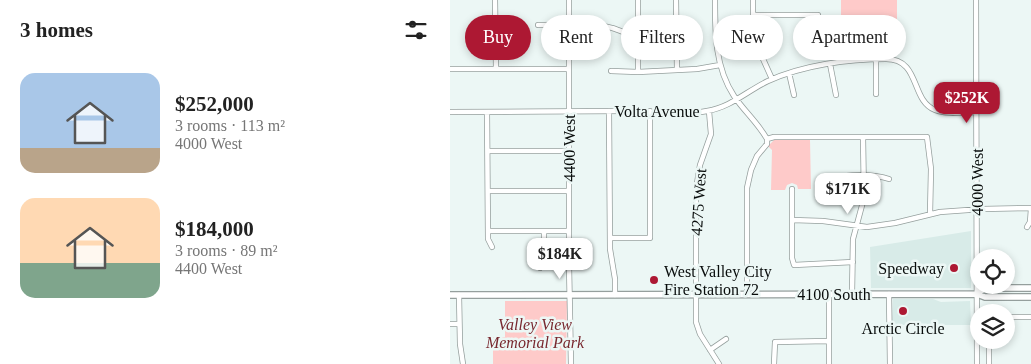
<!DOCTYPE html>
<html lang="en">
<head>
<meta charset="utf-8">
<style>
  body { margin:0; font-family:"Times New Roman",serif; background:#f6f6f6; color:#222; height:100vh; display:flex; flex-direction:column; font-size:19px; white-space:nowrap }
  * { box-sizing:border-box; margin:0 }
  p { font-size:16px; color:#767676 }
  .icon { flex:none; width:28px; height:28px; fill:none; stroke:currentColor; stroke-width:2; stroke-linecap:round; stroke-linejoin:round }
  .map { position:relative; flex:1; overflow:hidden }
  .side { display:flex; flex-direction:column; background:#fff; width:450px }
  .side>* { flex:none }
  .guide { position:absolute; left:15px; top:15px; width:475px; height:45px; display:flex; gap:10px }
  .buttons { position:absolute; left:520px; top:249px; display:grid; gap:10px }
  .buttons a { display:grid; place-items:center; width:45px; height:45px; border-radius:50%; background:#fff; box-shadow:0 2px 8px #0003; font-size:25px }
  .price { position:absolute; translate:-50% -42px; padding:0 11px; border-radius:10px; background:#fff; color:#222; font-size:16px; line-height:32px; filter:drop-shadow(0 1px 2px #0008) }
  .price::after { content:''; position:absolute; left:50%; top:30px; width:15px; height:11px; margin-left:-8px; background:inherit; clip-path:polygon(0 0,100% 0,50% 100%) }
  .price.on { background:#ad1833; color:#fff }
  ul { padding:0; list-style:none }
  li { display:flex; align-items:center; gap:15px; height:125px; padding:0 20px }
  li span { display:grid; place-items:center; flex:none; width:140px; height:100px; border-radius:15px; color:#555 }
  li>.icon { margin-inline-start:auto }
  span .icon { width:60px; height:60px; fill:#fffc; stroke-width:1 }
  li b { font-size:21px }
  h2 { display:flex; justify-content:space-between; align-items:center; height:60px; padding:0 20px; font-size:21px }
  .tag { padding:0 18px; border-radius:22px; background:#fff; box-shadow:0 2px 8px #0003; font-size:18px; line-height:45px }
  .tag.on { background:#ad1833; color:#fff }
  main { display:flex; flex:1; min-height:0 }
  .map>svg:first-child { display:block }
</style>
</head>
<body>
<main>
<section class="side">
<h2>3 homes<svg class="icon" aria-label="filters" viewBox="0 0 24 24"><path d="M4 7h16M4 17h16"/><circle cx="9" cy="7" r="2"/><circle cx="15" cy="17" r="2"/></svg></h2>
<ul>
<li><span style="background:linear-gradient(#a9c7e8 75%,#b9a48a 0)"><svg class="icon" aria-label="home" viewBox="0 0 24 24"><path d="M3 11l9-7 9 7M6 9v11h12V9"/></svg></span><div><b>$252,000</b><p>3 rooms · 113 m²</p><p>4000 West</p></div></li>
<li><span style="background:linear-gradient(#ffd9b3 65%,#7fa58c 0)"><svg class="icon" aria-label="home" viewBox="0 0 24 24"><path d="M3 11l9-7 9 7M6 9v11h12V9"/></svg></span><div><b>$184,000</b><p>3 rooms · 89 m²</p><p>4400 West</p></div></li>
</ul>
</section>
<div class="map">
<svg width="581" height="364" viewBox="0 0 581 364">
  <rect width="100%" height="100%" fill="#ecf7f5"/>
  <!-- built -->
  <path fill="#d8ebe8" d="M521,231V288H421L420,247Z
    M443,299H483L491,302L520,301L521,325H442Z"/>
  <!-- green -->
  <path fill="#fecac9" d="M391,0H447V39H391Z
    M324,140H360L361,189H348L347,185L342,183L337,185L335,190H321L322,150L318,146Z
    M55,301H117L116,364H43V337H55Z"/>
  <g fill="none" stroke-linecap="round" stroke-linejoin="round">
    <defs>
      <path id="minor" d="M45,0L46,69
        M119,0V265L121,364
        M226,0L227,70
        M265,0C265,34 265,67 284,96C294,111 308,123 317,139
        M303,0V26L305,41L322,79
        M526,0L527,364
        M303,15H368
        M25,24H45
        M88,25C108,25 140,23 158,27C169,29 177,35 188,36
        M380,64L386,95
        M0,69H119
        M161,71L188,72L247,69L270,65
        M188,72V0
        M339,73L344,95
        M426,94V59
        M159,111L160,249L165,279V295
        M259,111L261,134L250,165L246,189V322L250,334L269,364
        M0,112C59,112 119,111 178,111C204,111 231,116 257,111C281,107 297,91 318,81C353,65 398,59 436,59C471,59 460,100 485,110C497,115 514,112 526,112
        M37,112L38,239L42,247
        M317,139L324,137H477L481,169L480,214
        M38,151H119
        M382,179C396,174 425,174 439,179
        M342,189V258L344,265L403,262
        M38,191H119
        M342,220L373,221L417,227L445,223L490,212L532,209L581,208
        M577,227L580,222L581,209
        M38,231H119
        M160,238H200V111
        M90,268L94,259V231
        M297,294V188L301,170L307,156L317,144V139
        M379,294V364
        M402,294L403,239L414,198L413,137
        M439,294L440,364
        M9,295L10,344L13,364
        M561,317H581
        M0,324H9
        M260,350L276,339
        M324,364L325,342L379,341
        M539,364V340"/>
      <path id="major" d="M527,294L535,288H581
        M0,295L527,294L535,297H581"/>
    </defs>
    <!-- minor casing -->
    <use href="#minor" stroke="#959f9d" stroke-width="6"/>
    <!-- major casing -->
    <use href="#major" stroke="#959f9d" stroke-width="8"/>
    <!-- minor -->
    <use href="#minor" stroke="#fff" stroke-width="4.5"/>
    <!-- major -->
    <use href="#major" stroke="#fff" stroke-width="5.5"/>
  </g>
  <!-- markers -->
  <g fill="#ad1833" stroke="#ecf7f5" stroke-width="2">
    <circle cx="504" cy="268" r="5"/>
    <circle cx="204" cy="280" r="5"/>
    <circle cx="453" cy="311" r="5"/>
  </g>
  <g text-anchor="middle" stroke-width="5" stroke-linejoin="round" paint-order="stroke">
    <!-- street labels -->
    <g font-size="16" fill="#080c0b" stroke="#ecf7f5">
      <text x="207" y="117">Volta Avenue</text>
      <text transform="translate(119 148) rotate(-90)" y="6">4400 West</text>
      <text transform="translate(527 182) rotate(-90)" y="6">4000 West</text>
      <text transform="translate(248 202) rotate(-86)" y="6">4275 West</text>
      <text x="384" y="300">4100 South</text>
    </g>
    <!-- poi labels -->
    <g font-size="16" fill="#080c0b" stroke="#ecf7f5" text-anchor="end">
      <text x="494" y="274">Speedway</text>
      <text x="214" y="277" text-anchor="start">West Valley City<tspan x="214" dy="18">Fire Station 72</tspan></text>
      <text x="453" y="334" text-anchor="middle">Arctic Circle</text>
    </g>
    <!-- park labels -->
    <g font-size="16" font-style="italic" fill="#78282f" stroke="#ecf7f5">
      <text x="85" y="330">Valley View<tspan x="85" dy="18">Memorial Park</tspan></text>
    </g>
  </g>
</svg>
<div class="buttons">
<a><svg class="icon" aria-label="locate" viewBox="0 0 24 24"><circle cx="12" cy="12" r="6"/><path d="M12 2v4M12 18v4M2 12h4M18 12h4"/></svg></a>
<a><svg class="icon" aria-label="layers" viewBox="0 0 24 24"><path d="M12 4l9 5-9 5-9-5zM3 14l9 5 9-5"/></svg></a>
</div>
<b class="price on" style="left:517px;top:124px">$252K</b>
<b class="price" style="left:398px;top:215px">$171K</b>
<b class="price" style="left:110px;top:280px">$184K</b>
<div class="guide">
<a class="tag on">Buy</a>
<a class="tag">Rent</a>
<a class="tag">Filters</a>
<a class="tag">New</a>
<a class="tag">Apartment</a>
</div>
</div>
</main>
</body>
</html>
